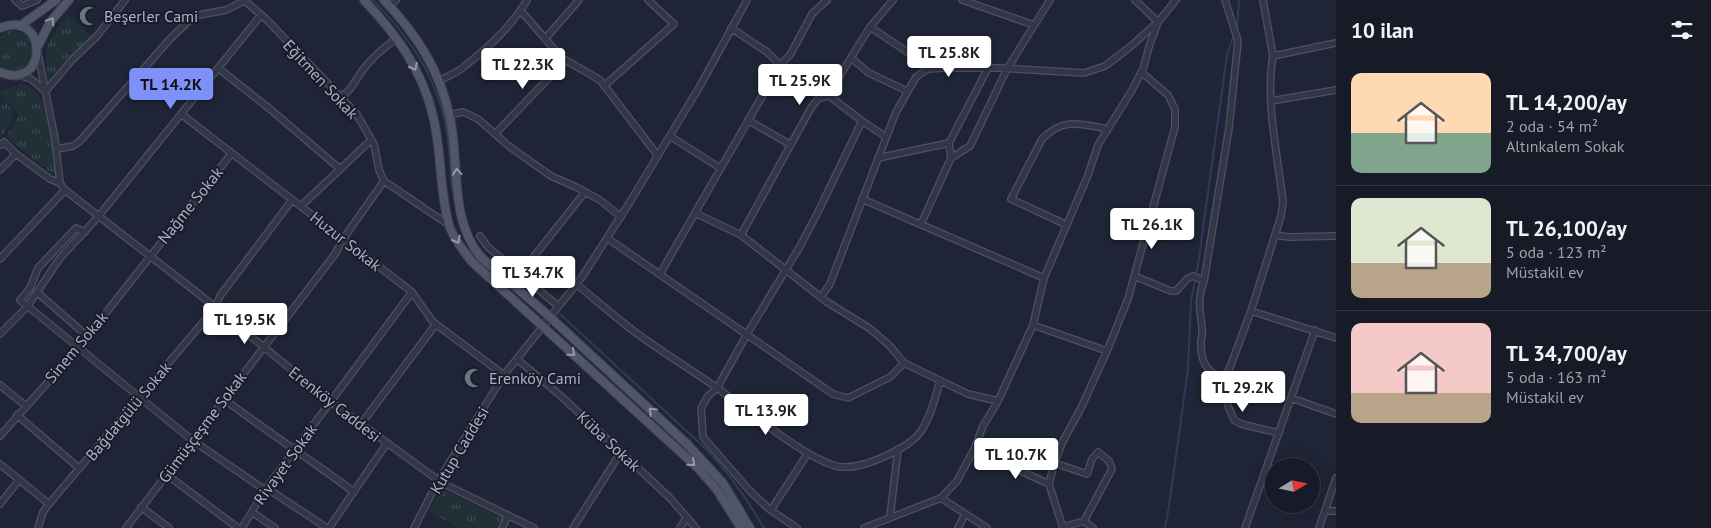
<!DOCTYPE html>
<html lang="tr">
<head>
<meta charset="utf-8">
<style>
  body { margin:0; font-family:"PT Sans",sans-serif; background:#242834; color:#f1f3f6; height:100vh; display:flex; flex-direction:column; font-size:19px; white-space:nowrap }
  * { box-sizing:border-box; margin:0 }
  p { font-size:16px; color:#9ea1a8 }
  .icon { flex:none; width:28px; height:28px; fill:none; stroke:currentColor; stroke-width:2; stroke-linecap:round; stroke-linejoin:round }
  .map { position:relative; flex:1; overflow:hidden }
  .drawer { display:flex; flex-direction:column; background:#171b28; width:375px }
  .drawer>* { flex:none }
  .needle { width:32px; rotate:80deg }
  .buttons { position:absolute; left:1265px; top:458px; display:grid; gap:10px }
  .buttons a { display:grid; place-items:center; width:55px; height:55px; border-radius:50%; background:#171b28; box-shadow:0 5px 20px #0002,0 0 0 1px #363945; font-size:25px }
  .price { position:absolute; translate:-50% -42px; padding:0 11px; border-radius:5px; background:#fff; color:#222; font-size:16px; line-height:32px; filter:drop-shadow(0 1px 2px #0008) }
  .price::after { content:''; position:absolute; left:50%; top:30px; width:15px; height:11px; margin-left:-8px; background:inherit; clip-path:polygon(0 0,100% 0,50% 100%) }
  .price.active { background:#7e91f8; color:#111 }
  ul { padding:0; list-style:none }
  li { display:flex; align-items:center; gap:15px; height:125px; padding:0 15px }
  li+li { border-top:1px solid #363945 }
  li span { display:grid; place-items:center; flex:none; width:140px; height:100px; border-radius:10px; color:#555 }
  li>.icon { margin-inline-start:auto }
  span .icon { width:60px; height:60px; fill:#fffc; stroke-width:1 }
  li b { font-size:21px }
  h2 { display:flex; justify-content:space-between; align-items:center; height:60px; padding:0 15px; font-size:21px }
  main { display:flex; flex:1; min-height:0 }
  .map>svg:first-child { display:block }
</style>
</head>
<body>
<main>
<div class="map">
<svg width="1336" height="528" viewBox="0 0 1336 528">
  <defs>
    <pattern id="grass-tufts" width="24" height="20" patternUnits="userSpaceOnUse" patternTransform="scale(1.25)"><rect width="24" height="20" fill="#213037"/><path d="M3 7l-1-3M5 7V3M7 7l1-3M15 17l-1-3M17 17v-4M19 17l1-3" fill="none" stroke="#3f4b52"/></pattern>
  </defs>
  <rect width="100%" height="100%" fill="#1f2436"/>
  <!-- grass -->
  <path fill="url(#grass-tufts)" d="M68,15L92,37L64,62L50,81L48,80C43,49 47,39 68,15Z
    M9,31C52,29 29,90 0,66V36Z
    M21,85C27,86 31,87 35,91C49,104 53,157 56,177L6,137L19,115L0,93V91Z
    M6,102L14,114L4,134L0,137V107Z
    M442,489L503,518L498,528H458L429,511Z"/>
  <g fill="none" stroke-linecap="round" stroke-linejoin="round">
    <!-- stream -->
    <path stroke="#31395b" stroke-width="2" d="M373,0C408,36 434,72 445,122C450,143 450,166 452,188
      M1237,28L1239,0
      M560,314L706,449C729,473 747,499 764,528
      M1165,528L1169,506L1188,369L1191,301L1198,265L1227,55L1234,34"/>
    <defs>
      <path id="minor" d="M15,0L22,6L37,0
        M244,0L266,19L356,113L374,144L379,170L384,181L449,225
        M962,0L1034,25
        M1225,0L1238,41L1229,128L1204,281C1197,300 1200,309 1202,328C1203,332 1202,336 1201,340C1200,359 1205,372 1223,378L1229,370L1251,311L1336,338
        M1263,0L1273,56L1336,43
        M390,6L396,0
        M521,11L562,58L600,80L658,156
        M870,27L924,63L928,69
        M731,28L767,52L780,65
        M545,39L579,0
        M38,54L55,139L60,183L65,190L204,298L331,402L442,483L534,528
        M851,58L869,73L907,91
        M218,68L270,109L340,169
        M18,75L31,79L44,90
        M439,81C448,76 459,72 466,65C488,48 513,24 527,0
        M604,86L674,24L648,0
        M45,92L72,60L97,36L125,0
        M828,95L862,121L886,137
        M340,97C353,90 356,78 365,67C374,56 386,46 397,38
        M1271,101L1336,90
        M181,114L412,292L433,322L504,375
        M449,115L463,112L478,119L510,147L551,176L576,187L600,200L621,217
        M748,120L791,145
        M495,134L566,60
        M670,136L720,168
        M0,145L4,142L16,154
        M56,149L73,146L80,141L170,39L194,16L226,10L244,1
        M878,158L949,143
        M951,158L970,146L1007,69L1050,0
        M0,170L16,154L50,179L60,183
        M862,199L1044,278
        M301,206L371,140
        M695,213L741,235L827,302L869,328L889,345L904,363L968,394L998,401
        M921,224L951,158L949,143L988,68
        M1067,225L1011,199L1042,139C1063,117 1081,124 1108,129
        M85,232L76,228L38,268L30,288L20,300L192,440L265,490L271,491L327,528
        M741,235L811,108L818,99L828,95L870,27L893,0
        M1275,235L1289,237L1336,236
        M480,236L488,247L520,274L585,192
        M607,238L833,394L848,398L890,377L904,363
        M0,259L65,190
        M520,274L558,306
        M660,274L780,65L790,55L812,14L827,0
        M1134,276L1171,291H1176L1188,278L1193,276L1204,281
        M576,284C596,300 615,317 635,332C662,352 692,370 720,390C745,408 815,467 844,467C865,468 910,448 921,431C931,416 935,398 940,381
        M38,293L87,336
        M821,297L830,284L896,112L916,77L928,69L944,68H1000L1084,73L1105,66L1130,47L1158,22L1176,0
        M1251,311L1281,216L1283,202C1278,157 1265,100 1273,56
        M1033,325L1107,351L1128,299L1175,127V109L1168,95L1141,72
        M0,334L27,307L60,258L98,217L261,15
        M517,359L562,397L670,498L696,528
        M1223,378L1228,406L1234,420L1241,424L1279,433
        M0,385L26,406
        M1291,398L1336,414
        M224,399C266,431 311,460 354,492
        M17,415L79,468
        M361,424L436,324
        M0,436L79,347L231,154
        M975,447L994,454L1021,471L1049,484
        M994,454L1010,448L1087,474L1092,459L1098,452L1109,461L1112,469L1084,521L1063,527
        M0,464L49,504
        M166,474L238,528
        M941,498L987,528
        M0,504L19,480
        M141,507L169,528
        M771,510L808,453
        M1325,511H1336
        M252,512L275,528
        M890,517L898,449
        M1084,521L1093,528
        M38,528L43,512L49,504L215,308L220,296L292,200
        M126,528L335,254L343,239L384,181
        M242,528L265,490L412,292
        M329,528L387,443
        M414,528L438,481L504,375L582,277L628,205L700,86L747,0
        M502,528L508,516
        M573,528L621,452
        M680,528L687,517
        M797,528L769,509L749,490L703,437L701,408L708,396L717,388L747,334L799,248L818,212L862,121
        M864,528L941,498L957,481L975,447L983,426L998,401L1033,325L1044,278L1088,175L1098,145L1132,90L1143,69L1149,47L1158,22L1135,0
        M958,528L965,514
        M1063,528L1049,484L1054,464L1063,441L1081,408L1107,351
        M1245,528L1315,330
        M1319,528L1336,478"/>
      <path id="major" d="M364,0C396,34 422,69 433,116C442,152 439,190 449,225C453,239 463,249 471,261L698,468L717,490L741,528
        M384,0C417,35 440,70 450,118C460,164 449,220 481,257L550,317L687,444L723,483L750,528
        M20,26L56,0
        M0,28C49,8 49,93 0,72
        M38,46L50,22L69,0"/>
    </defs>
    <!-- minor casing -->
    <use href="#minor" stroke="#4d5162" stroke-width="8"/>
    <!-- major casing -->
    <use href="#major" stroke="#3c4050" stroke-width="10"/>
    <!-- minor -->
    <use href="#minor" stroke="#333647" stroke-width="5.5"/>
    <!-- major -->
    <use href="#major" stroke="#505567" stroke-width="8"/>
  </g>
  <!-- one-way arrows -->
  <defs><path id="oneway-chevron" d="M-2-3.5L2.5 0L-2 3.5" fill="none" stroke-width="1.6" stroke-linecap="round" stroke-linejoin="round" transform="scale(1.25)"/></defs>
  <g stroke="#9699ad">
    <use href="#oneway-chevron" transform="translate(51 21) rotate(-56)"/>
    <use href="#oneway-chevron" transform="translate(414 67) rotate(63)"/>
    <use href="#oneway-chevron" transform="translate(457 172) rotate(-94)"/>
    <use href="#oneway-chevron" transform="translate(457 240) rotate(60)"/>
    <use href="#oneway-chevron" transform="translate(572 353) rotate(41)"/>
    <use href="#oneway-chevron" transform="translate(652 411) rotate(-137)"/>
    <use href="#oneway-chevron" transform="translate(692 463) rotate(41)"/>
  </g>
  <!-- icons -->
  <defs>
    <symbol id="mosque-bare" viewBox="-9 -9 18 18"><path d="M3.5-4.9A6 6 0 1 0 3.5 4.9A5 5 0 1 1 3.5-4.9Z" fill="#6b7280" stroke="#181c2b" stroke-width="2.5" paint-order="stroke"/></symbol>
  </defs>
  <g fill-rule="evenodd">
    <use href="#mosque-bare" x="75" y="2" width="28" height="28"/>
    <use href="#mosque-bare" x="460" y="364" width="28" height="28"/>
  </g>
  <g text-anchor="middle" stroke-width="4" stroke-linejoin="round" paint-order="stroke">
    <!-- poi labels -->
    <g font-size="16" fill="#adb0c4" stroke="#181c2b" text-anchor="start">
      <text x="104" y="22">Beşerler Cami</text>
      <text x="489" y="384">Erenköy Cami</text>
    </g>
    <!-- street labels -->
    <g font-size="16" fill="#adb0c4" stroke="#181c2b">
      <text transform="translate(321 79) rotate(47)" y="6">Eğitmen Sokak</text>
      <text transform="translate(190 205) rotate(-51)" y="6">Nağme Sokak</text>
      <text transform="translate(346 241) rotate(38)" y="6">Huzur Sokak</text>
      <text transform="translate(76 347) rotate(-50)" y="6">Sinem Sokak</text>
      <text transform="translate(335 404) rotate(38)" y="6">Erenköy Caddesi</text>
      <text transform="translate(128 411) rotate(-50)" y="6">Bağdatgülü Sokak</text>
      <text transform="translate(202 427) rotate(-53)" y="6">Gümüşçeşme Sokak</text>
      <text transform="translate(609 441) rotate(43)" y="6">Küba Sokak</text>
      <text transform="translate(459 450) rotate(-59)" y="6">Kutup Caddesi</text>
      <text transform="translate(285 464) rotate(-54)" y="6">Rivayet Sokak</text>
    </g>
  </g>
</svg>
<div class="buttons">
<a><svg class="needle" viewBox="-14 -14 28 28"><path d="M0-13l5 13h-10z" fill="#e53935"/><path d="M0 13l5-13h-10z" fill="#9ea1a8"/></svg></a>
</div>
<b class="price" style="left:949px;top:78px">TL 25.8K</b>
<b class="price" style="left:523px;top:90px">TL 22.3K</b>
<b class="price" style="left:800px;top:106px">TL 25.9K</b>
<b class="price active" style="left:171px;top:110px">TL 14.2K</b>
<b class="price" style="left:1152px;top:250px">TL 26.1K</b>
<b class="price" style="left:533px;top:298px">TL 34.7K</b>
<b class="price" style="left:245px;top:345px">TL 19.5K</b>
<b class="price" style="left:1243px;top:413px">TL 29.2K</b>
<b class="price" style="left:766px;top:436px">TL 13.9K</b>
<b class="price" style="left:1016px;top:480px">TL 10.7K</b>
</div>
<section class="drawer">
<h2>10 ilan<svg class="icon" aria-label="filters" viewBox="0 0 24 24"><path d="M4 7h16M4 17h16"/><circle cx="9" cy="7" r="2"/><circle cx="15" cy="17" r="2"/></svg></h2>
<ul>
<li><span style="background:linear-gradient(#ffd9b3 60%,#7fa58c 0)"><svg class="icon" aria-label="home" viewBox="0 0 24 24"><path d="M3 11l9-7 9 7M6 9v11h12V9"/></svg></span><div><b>TL 14,200/ay</b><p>2 oda · 54 m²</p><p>Altınkalem Sokak</p></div></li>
<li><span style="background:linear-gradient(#dfe7d0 65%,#b9a48a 0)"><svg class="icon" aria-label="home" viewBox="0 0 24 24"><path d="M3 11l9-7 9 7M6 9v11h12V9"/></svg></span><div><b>TL 26,100/ay</b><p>5 oda · 123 m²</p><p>Müstakil ev</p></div></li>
<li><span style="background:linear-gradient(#f6c9c9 70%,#b9a48a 0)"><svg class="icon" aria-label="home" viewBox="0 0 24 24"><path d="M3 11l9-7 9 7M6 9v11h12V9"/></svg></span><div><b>TL 34,700/ay</b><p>5 oda · 163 m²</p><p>Müstakil ev</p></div></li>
</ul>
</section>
</main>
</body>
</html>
